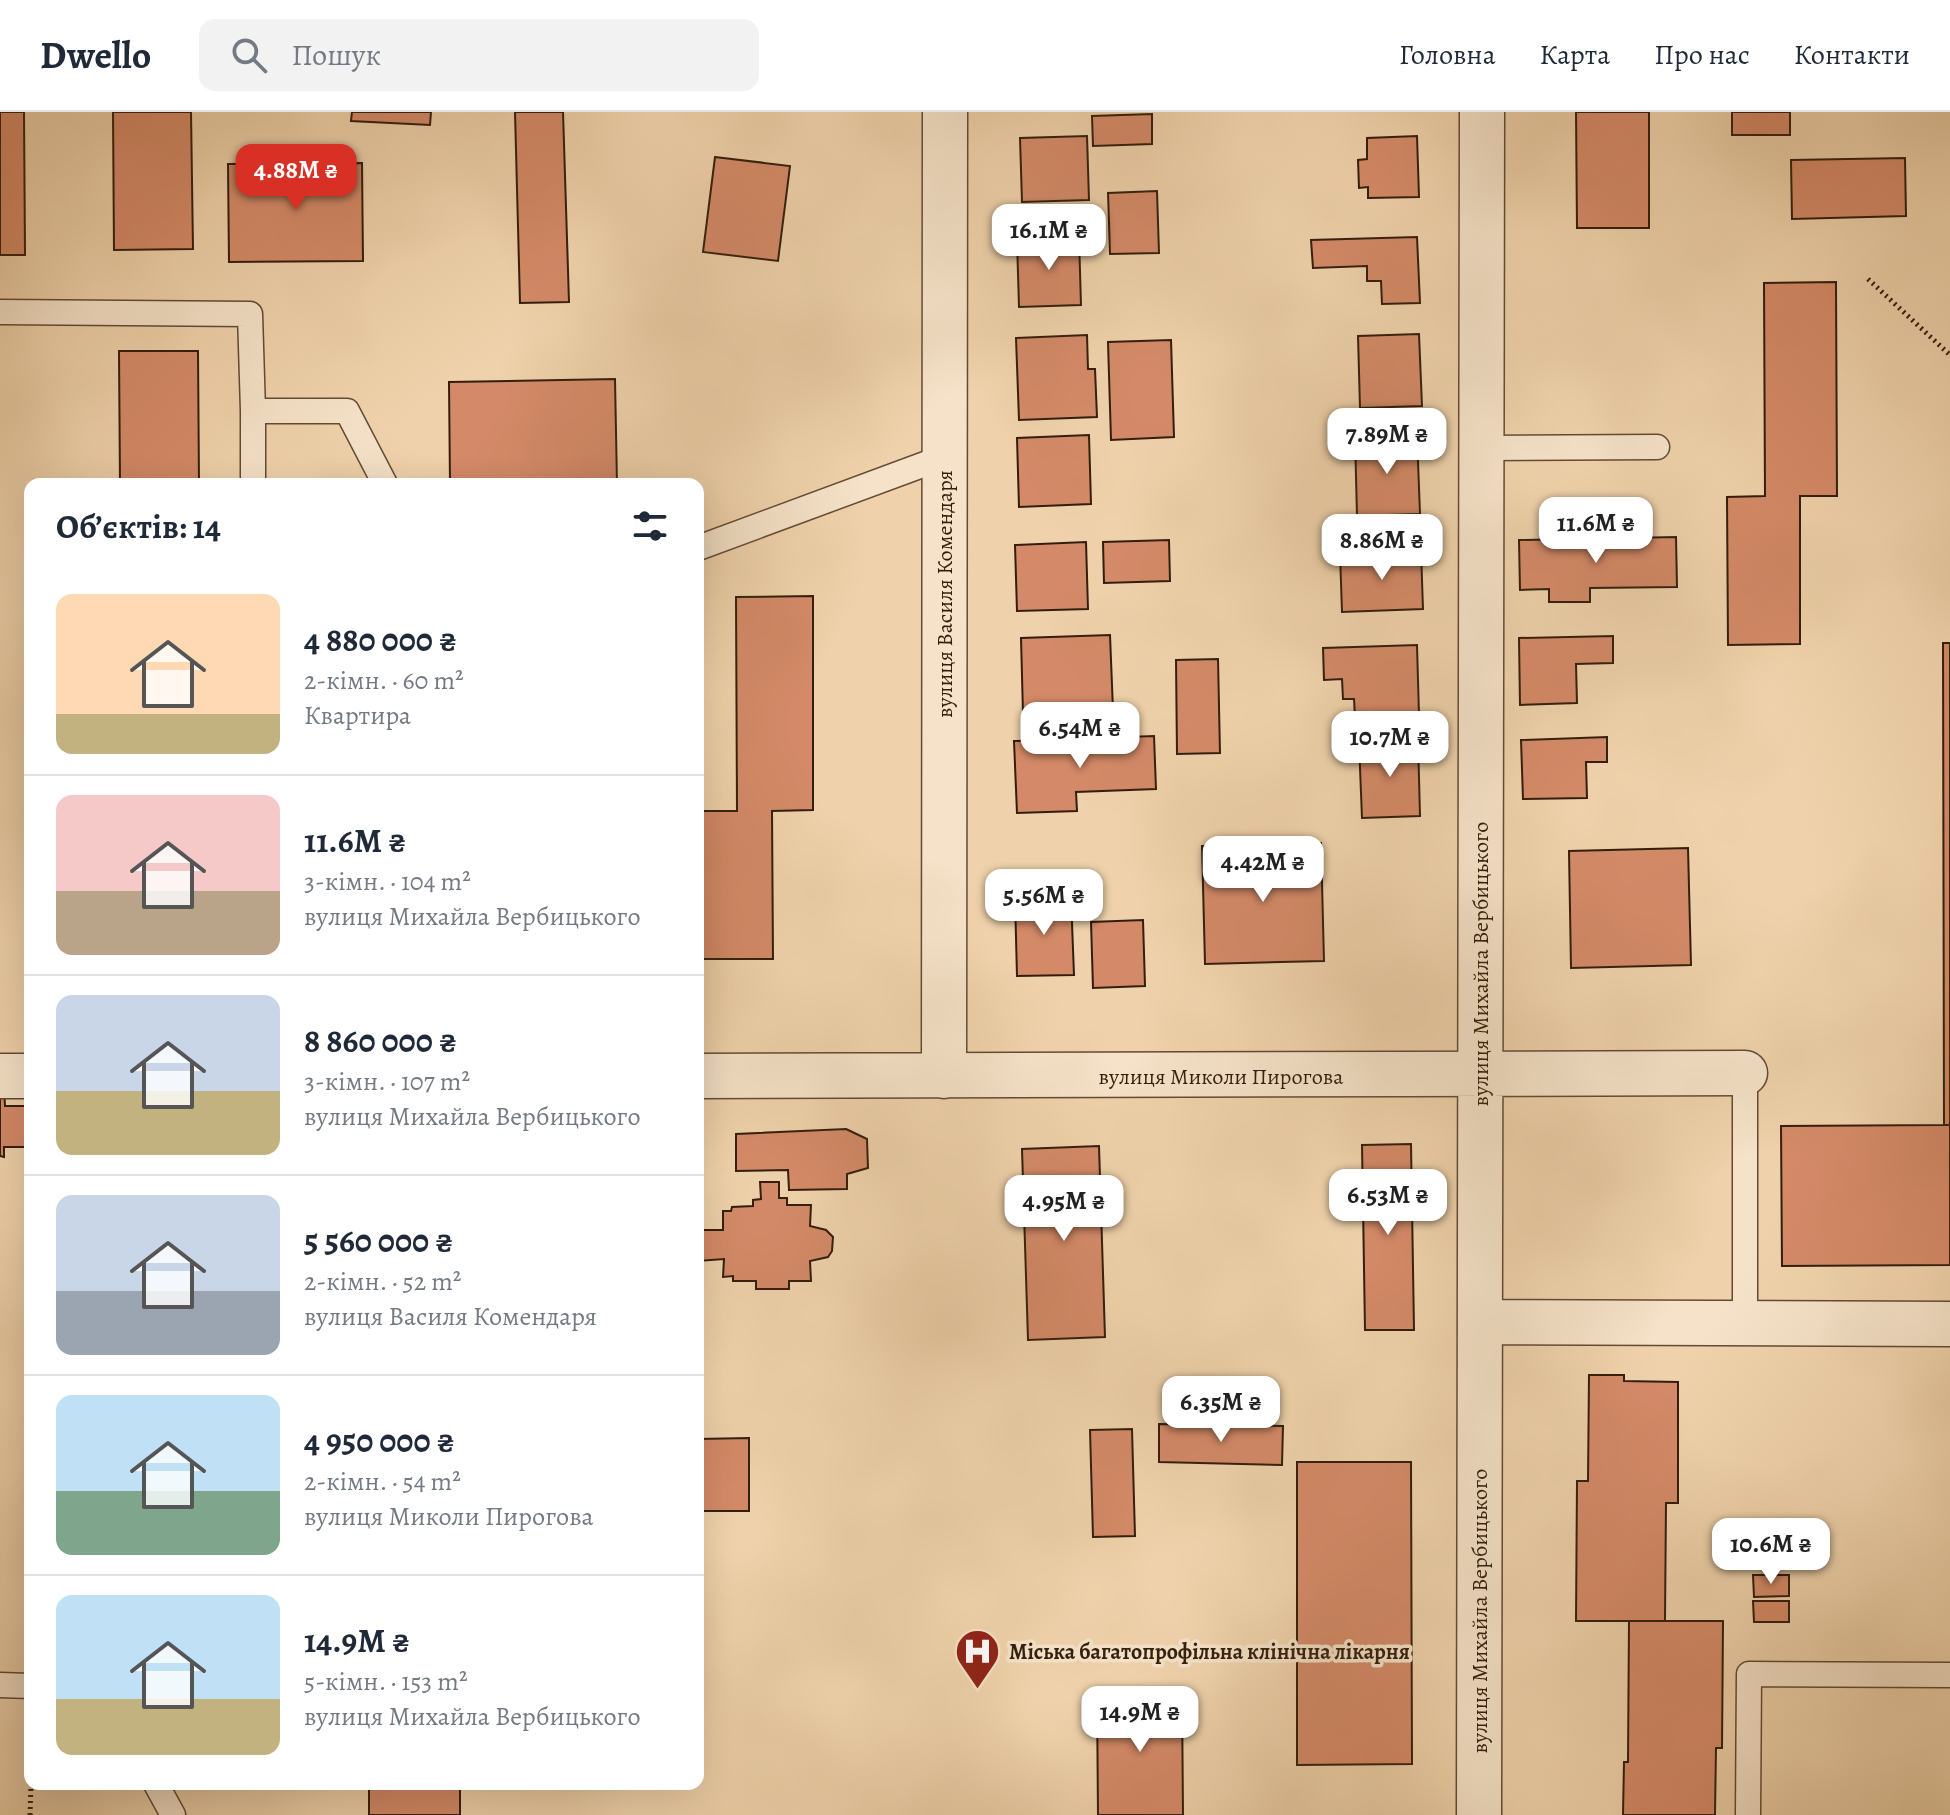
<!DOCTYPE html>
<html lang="uk">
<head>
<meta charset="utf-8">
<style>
  body { margin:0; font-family:Alegreya,serif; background:#f2f2f3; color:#1f2937; height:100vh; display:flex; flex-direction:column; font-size:30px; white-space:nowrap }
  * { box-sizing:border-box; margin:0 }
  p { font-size:26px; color:#747a83 }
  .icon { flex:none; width:44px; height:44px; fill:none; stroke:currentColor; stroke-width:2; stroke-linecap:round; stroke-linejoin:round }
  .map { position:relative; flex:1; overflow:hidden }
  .sheet { position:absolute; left:24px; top:366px; width:680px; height:1312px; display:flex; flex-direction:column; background:#fff; border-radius:16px; box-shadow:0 8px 32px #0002 }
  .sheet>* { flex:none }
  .price { position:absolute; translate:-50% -68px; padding:0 18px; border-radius:16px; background:#fff; color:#222; font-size:26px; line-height:52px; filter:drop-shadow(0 2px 4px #0008) }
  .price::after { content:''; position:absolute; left:50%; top:48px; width:24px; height:18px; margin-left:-12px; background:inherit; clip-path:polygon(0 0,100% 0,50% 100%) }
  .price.current { background:#d93025; color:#fff }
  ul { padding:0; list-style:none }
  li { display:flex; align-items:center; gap:24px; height:200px; padding:0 32px }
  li+li { border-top:2px solid #e0e1e3 }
  li span { display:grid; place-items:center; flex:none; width:224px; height:160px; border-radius:16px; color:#555 }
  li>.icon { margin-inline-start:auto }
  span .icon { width:96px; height:96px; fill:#fffc; stroke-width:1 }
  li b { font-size:34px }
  h2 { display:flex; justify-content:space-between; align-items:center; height:96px; padding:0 32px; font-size:34px }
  header { display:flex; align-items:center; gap:48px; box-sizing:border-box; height:112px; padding:0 40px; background:#fff; border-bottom:2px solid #e0e1e3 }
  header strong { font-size:38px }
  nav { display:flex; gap:44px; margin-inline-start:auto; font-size:28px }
  .search { width:560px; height:72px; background:#f2f2f3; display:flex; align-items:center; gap:20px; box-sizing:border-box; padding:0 28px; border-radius:16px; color:#747a83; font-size:30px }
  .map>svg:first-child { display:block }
</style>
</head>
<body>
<header>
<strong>Dwello</strong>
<div class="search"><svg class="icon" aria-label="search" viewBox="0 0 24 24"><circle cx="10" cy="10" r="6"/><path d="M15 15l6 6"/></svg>Пошук</div>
<nav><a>Головна</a><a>Карта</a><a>Про нас</a><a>Контакти</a></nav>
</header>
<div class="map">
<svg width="1950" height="1703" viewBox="0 0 1950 1703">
  <rect width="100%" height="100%" fill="#efd2ab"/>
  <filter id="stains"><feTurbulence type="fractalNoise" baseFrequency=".0025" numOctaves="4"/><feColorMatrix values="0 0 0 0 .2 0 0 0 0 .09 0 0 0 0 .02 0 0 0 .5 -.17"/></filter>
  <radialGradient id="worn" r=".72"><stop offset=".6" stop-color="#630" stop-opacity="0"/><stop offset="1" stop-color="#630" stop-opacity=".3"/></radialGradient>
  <!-- building -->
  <path fill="#d48a68" stroke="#331e0d" stroke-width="2" d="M0,0H24L25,143H0Z
    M113,0H191L193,137L114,138Z
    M352,0H431L430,13L351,9Z
    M515,0H563L569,190L520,191Z
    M1576,0H1649V116H1577Z
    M1732,0H1790V23H1732Z
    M1152,2V32L1093,34L1092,4Z
    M1087,24L1089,88L1022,90L1020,26Z
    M1417,24L1419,85L1368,86V75L1359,76L1358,48L1367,47V26Z
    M715,45L790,54L778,149L703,140Z
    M1905,46L1906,104L1792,107L1791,48Z
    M362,51L363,149L229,150L228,52Z
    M1157,79L1159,141L1110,142L1108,81Z
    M1417,125L1420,191L1382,192L1381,169H1367V154L1313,156L1311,128Z
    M1079,126L1081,193L1019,195L1017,128Z
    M1836,170L1837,384H1800V532L1728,533L1727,385L1765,384L1764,171Z
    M1419,222L1422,294L1360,296L1358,224Z
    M1087,223L1088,257H1095L1097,305L1019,308L1016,226Z
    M1171,228L1174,325L1111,328L1108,230Z
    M119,239H198L199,372H120Z
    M615,267L617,372H450L449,270Z
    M1089,323L1091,392L1019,395L1017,326Z
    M1417,323L1420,402L1357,404L1355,325Z
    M1676,425L1677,475L1590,476V490H1549V477L1520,478L1519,428Z
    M1169,428L1170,469L1104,471L1103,430Z
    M1086,430L1088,497L1017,499L1015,433Z
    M1421,439L1423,497L1342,500L1340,442Z
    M813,484V698L772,699L773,847H700V699H737L736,485Z
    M1110,523L1113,598L1023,602L1021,526Z
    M1613,524V551L1576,552L1577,591L1520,593L1519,526Z
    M1943,531H1950V1013H1944Z
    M1417,533L1419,603L1355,605L1354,587H1343L1342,567L1324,568L1323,536Z
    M1218,547L1220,641L1177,642L1176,548Z
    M1154,624L1156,677L1076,680L1077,699L1017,701L1014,629Z
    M1607,625V650H1586L1587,686L1523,687L1521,628Z
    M1418,628L1420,704L1362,706L1359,631Z
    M1321,731L1324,849L1205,852L1202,734Z
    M1688,736L1691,853L1571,856L1569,739Z
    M1071,785L1074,863L1017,864L1015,787Z
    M1143,808L1145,874L1093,876L1091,810Z
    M0,974H4L5,994H30L28,1035H4V1045L0,1044Z
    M1944,1013H1950V1153L1782,1154L1781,1014Z
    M846,1017L867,1027L868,1056L847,1062V1077L789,1078L788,1058L736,1059V1022Z
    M1411,1032L1414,1218H1365L1362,1033Z
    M1099,1034L1105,1225L1028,1228L1022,1037Z
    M760,1070H779V1086H787V1093H811L810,1114L826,1118L833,1125L832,1139L828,1145L810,1149L811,1169H789V1177H756V1169H733V1164L723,1165L724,1147L698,1149V1115L703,1114V1118H723V1099H731L732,1095L753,1094V1088L761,1087Z
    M1589,1263H1624V1269L1678,1270V1391H1666L1665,1509H1576L1577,1369H1588Z
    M1159,1312L1283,1314L1282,1353L1159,1350Z
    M1132,1317L1135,1424L1093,1425L1090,1318Z
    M749,1326V1399H698V1327Z
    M1297,1350H1411L1412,1652L1297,1653Z
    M1753,1463H1789V1484L1754,1485Z
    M1753,1489H1789V1510H1754Z
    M1629,1509H1723L1722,1636H1716L1715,1703H1623L1624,1650H1628Z
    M1182,1581L1183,1703H1098L1097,1582Z
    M369,1672H460V1703H369Z"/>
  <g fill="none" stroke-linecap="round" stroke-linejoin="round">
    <defs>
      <path id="service" d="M0,200L250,202L253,299H347L385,372
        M253,299V372
        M1481,336L1657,335
        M698,436L944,345
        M1745,961V1211
        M0,1573L30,1574
        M156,1672L173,1703
        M1748,1703L1749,1562L1950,1563"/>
      <path id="minor" d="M0,964H30
        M698,964L1745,961
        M944,964L945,0
        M1480,1210L1950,1212
        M1479,1703L1482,0"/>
    </defs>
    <!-- service casing -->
    <use href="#service" stroke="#624b34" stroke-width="27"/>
    <!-- minor casing -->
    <use href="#minor" stroke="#624b34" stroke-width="47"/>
    <!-- path -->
    <path stroke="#331e0d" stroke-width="5" stroke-dasharray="2 4" stroke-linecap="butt" d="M1868,167L1950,243
      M30,1703L31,1672"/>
    <!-- service -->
    <use href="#service" stroke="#f5e2c8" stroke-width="24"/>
    <!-- minor -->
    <use href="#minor" stroke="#f5e2c8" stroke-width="44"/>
  </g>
  <!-- icons -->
  <defs>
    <symbol id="hospital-pin" viewBox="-11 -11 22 30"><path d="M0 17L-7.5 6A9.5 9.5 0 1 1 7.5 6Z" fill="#8f2418" stroke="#f5e2c8"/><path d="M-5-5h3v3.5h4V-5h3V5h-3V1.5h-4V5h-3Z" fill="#fff"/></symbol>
  </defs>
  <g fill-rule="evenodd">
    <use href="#hospital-pin" x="952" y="1514" width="51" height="69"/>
  </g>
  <g text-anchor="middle" stroke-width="7" stroke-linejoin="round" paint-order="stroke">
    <!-- street labels -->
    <g font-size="22" fill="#331e0d" stroke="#f5e2c8">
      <text transform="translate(944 482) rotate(-90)" y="8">вулиця Василя Комендаря</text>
      <text transform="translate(1480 852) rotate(-90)" y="8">вулиця Михайла Вербицького</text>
      <text x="1221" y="972">вулиця Миколи Пирогова</text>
      <text transform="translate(1479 1499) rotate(-90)" y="8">вулиця Михайла Вербицького</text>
    </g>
    <!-- poi labels -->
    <g font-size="22" font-weight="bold" fill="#331e0d" stroke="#f5e2c8" text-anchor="start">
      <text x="1009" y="1547">Міська багатопрофільна клінічна лікарня</text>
    </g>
  </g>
  <rect width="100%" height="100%" filter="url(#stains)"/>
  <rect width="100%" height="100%" fill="url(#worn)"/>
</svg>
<b class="price current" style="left:296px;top:100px">4.88M ₴</b>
<b class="price" style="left:1049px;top:160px">16.1M ₴</b>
<b class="price" style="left:1387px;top:364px">7.89M ₴</b>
<b class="price" style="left:1596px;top:453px">11.6M ₴</b>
<b class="price" style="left:1382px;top:470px">8.86M ₴</b>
<b class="price" style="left:1080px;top:658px">6.54M ₴</b>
<b class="price" style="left:1390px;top:667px">10.7M ₴</b>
<b class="price" style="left:1263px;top:792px">4.42M ₴</b>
<b class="price" style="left:1044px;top:825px">5.56M ₴</b>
<b class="price" style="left:1388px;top:1125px">6.53M ₴</b>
<b class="price" style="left:1064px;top:1131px">4.95M ₴</b>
<b class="price" style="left:1221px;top:1332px">6.35M ₴</b>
<b class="price" style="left:1771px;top:1474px">10.6M ₴</b>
<b class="price" style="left:1140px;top:1642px">14.9M ₴</b>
<section class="sheet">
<h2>Об’єктів: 14<svg class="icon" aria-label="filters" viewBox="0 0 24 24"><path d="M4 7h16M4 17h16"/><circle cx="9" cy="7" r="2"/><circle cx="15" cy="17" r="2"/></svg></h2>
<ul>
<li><span style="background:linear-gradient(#ffd9b3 75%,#c2b280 0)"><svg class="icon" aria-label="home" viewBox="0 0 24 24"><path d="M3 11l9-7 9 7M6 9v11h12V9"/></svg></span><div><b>4 880 000 ₴</b><p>2-кімн. · 60 m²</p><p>Квартира</p></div></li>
<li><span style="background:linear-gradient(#f6c9c9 60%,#b9a48a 0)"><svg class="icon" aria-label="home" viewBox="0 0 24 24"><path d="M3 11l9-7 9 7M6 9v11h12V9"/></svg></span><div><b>11.6M ₴</b><p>3-кімн. · 104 m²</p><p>вулиця Михайла Вербицького</p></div></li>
<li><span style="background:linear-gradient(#c9d6e8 60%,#c2b280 0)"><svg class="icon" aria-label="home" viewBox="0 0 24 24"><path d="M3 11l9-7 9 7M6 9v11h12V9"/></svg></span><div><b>8 860 000 ₴</b><p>3-кімн. · 107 m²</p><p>вулиця Михайла Вербицького</p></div></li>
<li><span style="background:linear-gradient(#c9d6e8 60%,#9aa5b1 0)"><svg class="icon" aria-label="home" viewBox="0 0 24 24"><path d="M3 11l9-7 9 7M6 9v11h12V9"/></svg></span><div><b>5 560 000 ₴</b><p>2-кімн. · 52 m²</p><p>вулиця Василя Комендаря</p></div></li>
<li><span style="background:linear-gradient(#bfe0f5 60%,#7fa58c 0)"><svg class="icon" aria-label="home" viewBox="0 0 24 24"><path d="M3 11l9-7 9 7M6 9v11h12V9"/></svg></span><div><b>4 950 000 ₴</b><p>2-кімн. · 54 m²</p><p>вулиця Миколи Пирогова</p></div></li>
<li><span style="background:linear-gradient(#bfe0f5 65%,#c2b280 0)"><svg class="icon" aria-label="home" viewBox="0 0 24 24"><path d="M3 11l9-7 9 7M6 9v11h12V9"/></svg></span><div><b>14.9M ₴</b><p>5-кімн. · 153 m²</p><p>вулиця Михайла Вербицького</p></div></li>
</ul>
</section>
</div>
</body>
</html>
